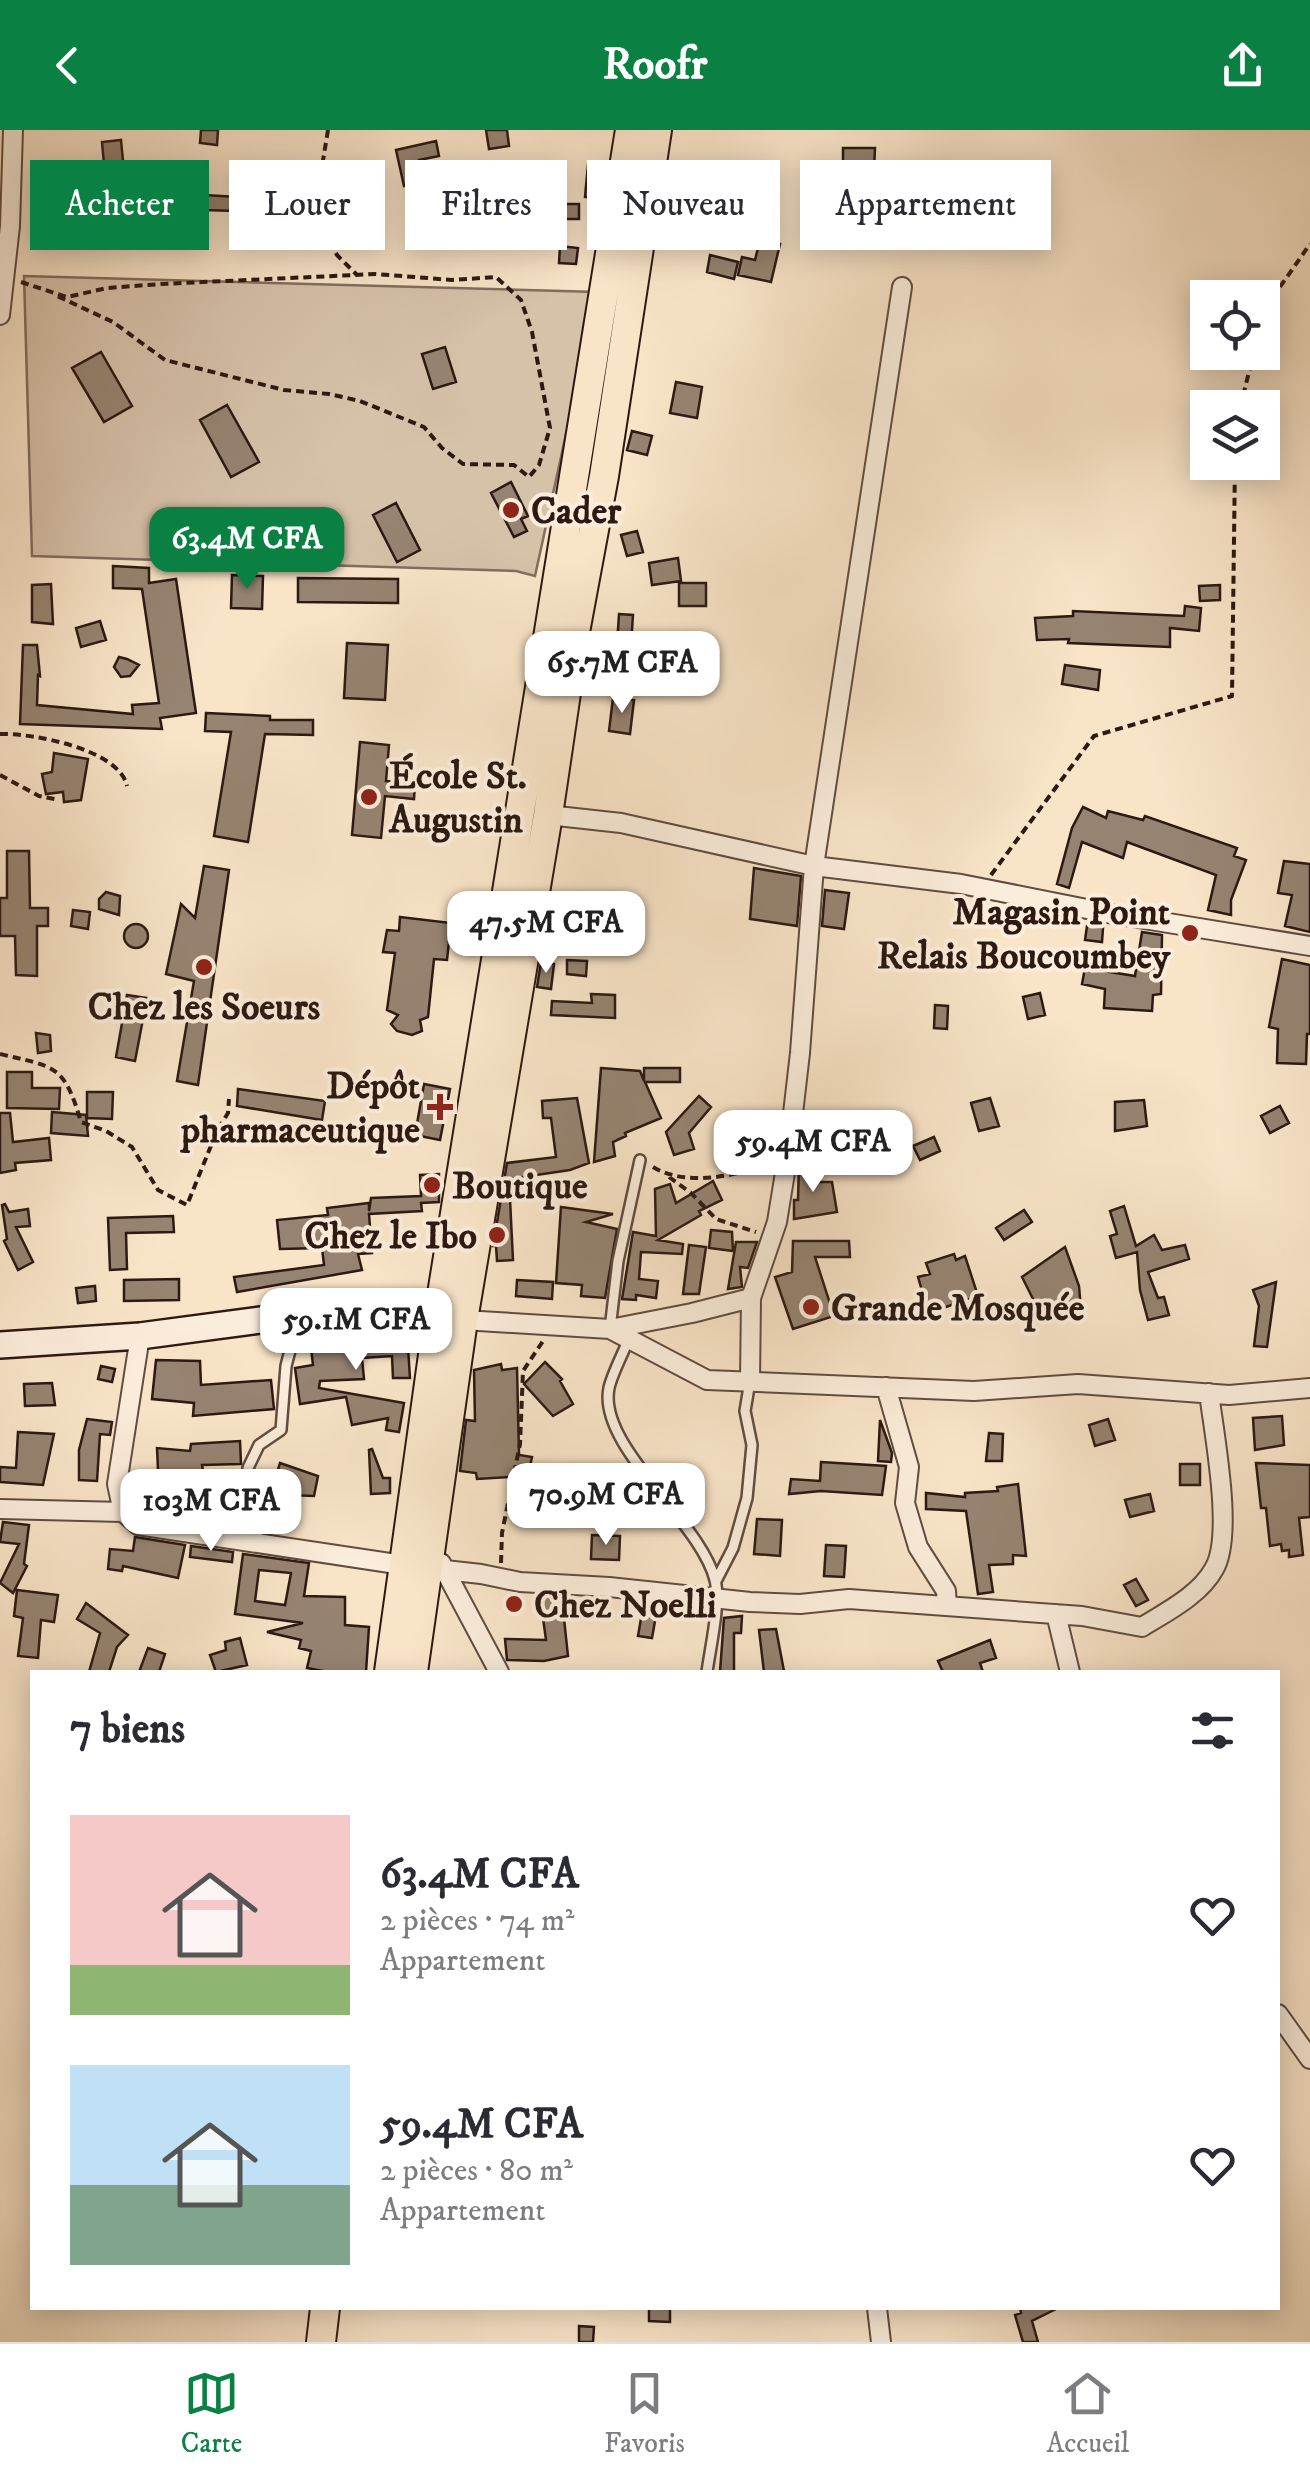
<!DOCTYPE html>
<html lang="fr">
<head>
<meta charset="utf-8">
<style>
  body { margin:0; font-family:"IM FELL DW Pica",serif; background:#f2f2f3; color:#2b2b33; height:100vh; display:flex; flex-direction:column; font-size:38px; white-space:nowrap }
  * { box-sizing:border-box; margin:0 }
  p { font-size:32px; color:#7c7c81 }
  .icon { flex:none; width:55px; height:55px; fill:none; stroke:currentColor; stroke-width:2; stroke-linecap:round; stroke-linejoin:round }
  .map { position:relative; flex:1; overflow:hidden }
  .drawer { position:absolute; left:30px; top:1540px; width:1250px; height:640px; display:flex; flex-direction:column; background:#fff; border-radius:0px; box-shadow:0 5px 25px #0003 }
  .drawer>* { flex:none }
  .guide { position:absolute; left:30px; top:30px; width:1250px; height:90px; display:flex; gap:20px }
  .buttons { position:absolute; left:1190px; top:150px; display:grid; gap:20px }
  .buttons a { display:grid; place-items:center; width:90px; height:90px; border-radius:0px; background:#fff; box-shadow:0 5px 25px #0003; font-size:50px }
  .price { position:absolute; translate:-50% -85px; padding:0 22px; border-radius:20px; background:#fff; color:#222; font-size:32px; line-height:65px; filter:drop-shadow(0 2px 5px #0008) }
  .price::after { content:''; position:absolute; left:50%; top:60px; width:30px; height:22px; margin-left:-15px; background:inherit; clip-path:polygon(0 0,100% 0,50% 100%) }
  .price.current { background:#0b8043; color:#fff }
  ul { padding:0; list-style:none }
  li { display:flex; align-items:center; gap:30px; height:250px; padding:0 40px }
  li span { display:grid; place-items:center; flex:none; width:280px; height:200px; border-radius:0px; color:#555 }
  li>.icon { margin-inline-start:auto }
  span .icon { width:120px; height:120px; fill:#fffc; stroke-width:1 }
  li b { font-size:42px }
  h2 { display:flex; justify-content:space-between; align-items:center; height:120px; padding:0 40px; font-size:42px }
  .pill { padding:0 35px; border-radius:0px; background:#fff; box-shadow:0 5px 25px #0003; font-size:35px; line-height:90px }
  .pill.current { background:#0b8043; color:#fff }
  header { display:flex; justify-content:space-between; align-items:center; height:130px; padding:0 40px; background:#0b8043; color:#fff; font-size:45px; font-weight:700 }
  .tab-bar { display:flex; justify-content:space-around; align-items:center; height:140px; border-top:2px solid #e1e1e2; background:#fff; font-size:28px; color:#7c7c81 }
  .tab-bar a { display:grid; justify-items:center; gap:5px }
  .tab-bar .current { color:#0b8043 }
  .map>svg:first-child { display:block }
</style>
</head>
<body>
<header><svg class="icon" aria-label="back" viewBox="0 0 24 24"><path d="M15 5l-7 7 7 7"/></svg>Roofr<svg class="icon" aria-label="share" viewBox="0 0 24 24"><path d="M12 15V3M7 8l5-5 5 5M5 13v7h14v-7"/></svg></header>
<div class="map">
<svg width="1310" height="2212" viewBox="0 0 1310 2212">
  <rect width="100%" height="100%" fill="#f9e4c8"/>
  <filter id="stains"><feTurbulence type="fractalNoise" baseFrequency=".002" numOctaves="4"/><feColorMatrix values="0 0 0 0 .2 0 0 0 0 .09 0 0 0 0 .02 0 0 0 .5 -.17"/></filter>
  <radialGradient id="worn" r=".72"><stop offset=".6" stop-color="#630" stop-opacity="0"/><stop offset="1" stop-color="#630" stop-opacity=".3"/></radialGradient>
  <!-- green -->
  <path fill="#d6c1a9" stroke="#826d5e" stroke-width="2.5" d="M24,146L597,162L535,446L516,441L32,426Z"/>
  <!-- building -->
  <path fill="#978371" stroke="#2d1912" stroke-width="2.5" fill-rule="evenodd" d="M201,0H218L217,15L200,13Z
    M486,0H507L509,16L489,19Z
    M121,10L123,31L104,34L102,12Z
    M436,11L439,26L419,30L424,51L404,56L396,20Z
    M843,18H875L874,39L843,38Z
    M588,35L605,37L601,69L585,67Z
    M507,45L509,62L485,65L482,48Z
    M204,65L237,67L236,81L204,80Z
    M141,72L194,76L190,96L161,90L160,98L140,97Z
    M547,74H579V89H547Z
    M826,75L882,76L881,111H862V95H826Z
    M285,89L292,103L266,116L259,101Z
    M760,110L780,114L771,152L738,145L742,127L755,130Z
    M560,116L578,118L576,134L559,133Z
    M710,125L738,132L734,149L707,142Z
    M445,217L456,252L433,259L422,224Z
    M101,222L132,276L104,292L72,238Z
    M676,252L702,257L697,288L670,283Z
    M227,275L259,332L231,347L200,290Z
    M632,301L652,306L647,325L627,320Z
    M511,352L528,386L521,389L527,401L514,407L491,363Z
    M396,373L420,420L397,432L373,385Z
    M637,401L643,422L627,426L621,405Z
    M678,428L681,451L652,455L649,433Z
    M113,436L149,438V453L176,449L196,583L160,588L162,599L20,594L23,515H37L40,546L38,545L37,575L133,584L132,575L159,573L142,459L113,458Z
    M232,445L263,446L262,479L231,478Z
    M298,448L398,449V473L298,472Z
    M679,453H706V476H679Z
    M51,454L53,494L32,492V455Z
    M1220,455V470L1200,471L1199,456Z
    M1185,476L1201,478L1199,501L1170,498V517L1068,513L1069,509L1037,510L1035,488L1073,486V481L1184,486Z
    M619,484L633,485L630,531L608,530L610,514L617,515Z
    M100,491L106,510L81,517L76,498Z
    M347,513L388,515L385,570L344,568Z
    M119,527L127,529L139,535L130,546L121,547L114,537Z
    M1065,535L1100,540L1098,560L1062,554Z
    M613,568L634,570L630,604L609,601Z
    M206,583L270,586V590H313V605L265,604L248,712L214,706L231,602L205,601Z
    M360,612L389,615L386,651L415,653L414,669L385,666L381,708L352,705Z
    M54,623L88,629L81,670L64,672L63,662L46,664L42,644L52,642Z
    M1083,677L1106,688L1108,681L1143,690L1145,686L1237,718L1234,726L1246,730L1231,770V785L1208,780L1216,745L1127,712L1123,728L1082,712L1069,758L1057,754L1072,698Z
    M7,721H29L30,778H48V796H37V846L16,845L15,806H0V768H7Z
    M1284,731L1310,734V802L1285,796L1292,765L1278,763Z
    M204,736L229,740L198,955L177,951L194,851L166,844L181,774L195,788Z
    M754,738L801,746L797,796L750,789Z
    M825,760L849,763L844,799L822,796Z
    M106,762L120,766L119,785L99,779V769Z
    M73,780L90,782L88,799L71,796Z
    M400,787L451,793L447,830L434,829L428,887L420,890L422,901L412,905L397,901L391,894L398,885L387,880L395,823L383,822L387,800L399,801Z
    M124 806a12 12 0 1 1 24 0a12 12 0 1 1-24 0Z
    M1087,796L1103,798L1102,812L1085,810Z
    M1142,802L1162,805L1161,864L1153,865L1152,881L1104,878L1105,859L1082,854L1085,838L1135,846Z
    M1282,829L1310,835V904H1307L1306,934L1277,933L1278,899L1269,897Z
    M567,830L587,831L586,846L567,844Z
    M541,832L554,834L551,859L537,857Z
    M1040,863L1045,885L1028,889L1023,867Z
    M591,864L615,865V888L551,885L552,871L592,873Z
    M127,865L147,868L135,931L116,927Z
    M935,875L948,876L947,899L934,898Z
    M36,903L50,905L51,921L38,923Z
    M601,938L640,941L644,951V938H680V952H645L661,988L625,1003L626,1006L613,1012L615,1026L594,1032Z
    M7,942H32V958H60L59,979L7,978Z
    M424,954L450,959L440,1010L415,1005Z
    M238,959L325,971L322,990L237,976Z
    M87,962H113L112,989L87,988Z
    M699,966L711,977L689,1003L694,1019L674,1025L666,1002Z
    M577,968L589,1033L570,1040L509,1049L513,1130L497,1131L496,1116H493L507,1033L556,1027L551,988H543L542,971Z
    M990,968L999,996L979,1001L971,973Z
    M1144,970L1147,996L1115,1001V972Z
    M1280,976L1289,993L1270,1003L1261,986Z
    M52,982L86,985L88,1006L51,1003Z
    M0,983H10L13,1012L49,1008L51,1030L15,1033L16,1040L0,1043Z
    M934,1007L940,1021L920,1030L913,1016Z
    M799,1033H813L812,1052H832L837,1082L794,1089V1070H798Z
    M439,1044V1072L421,1073L422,1081L369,1084L372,1123L358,1124L362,1140L237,1162L234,1147L324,1135L322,1118L280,1119L277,1090L328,1085L327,1078L369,1073V1081L371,1068L421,1066L420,1045Z
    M713,1051L722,1070L699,1081L701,1085L658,1110L683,1114L682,1124L641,1122L639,1149L658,1151L656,1168L636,1165V1170L622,1169L633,1102L656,1106L655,1059L670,1054L676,1073Z
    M5,1074L9,1082L28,1079L30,1096L16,1097L33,1132L18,1140L4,1111L7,1109L2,1075Z
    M1124,1076L1136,1116L1154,1105L1162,1120L1185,1115L1189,1129L1148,1142L1158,1168L1164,1167L1169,1185L1148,1190L1140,1160L1137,1122L1116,1128L1110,1106L1117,1104L1110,1081Z
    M561,1077L613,1084L586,1092L617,1099L605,1168L581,1166L582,1155L556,1153Z
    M1024,1080L1032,1092L1004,1110L996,1098Z
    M173,1086L174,1102L126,1103L127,1139L110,1140L108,1088Z
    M711,1100L732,1102L733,1121L709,1118Z
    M793,1111H849L850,1127H815L834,1186L793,1199L775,1147L792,1142Z
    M736,1112H757L748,1138L740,1137L742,1157L728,1159Z
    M689,1115L706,1117L699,1164H683Z
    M1065,1117L1079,1156L1081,1180L1041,1185L1022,1147Z
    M954,1124L956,1130L965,1126L978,1166L937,1180L936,1175L927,1178L918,1147L930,1144L926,1133Z
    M179,1149V1170L124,1171V1150Z
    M517,1150L553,1152L552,1169L516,1166Z
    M1276,1152L1267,1217L1254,1216L1259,1176L1253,1160Z
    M95,1156L96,1171L78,1173L76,1158Z
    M375,1194L376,1204L407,1202L410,1248H393L392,1226L362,1228L364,1249L320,1251L319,1258L404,1273L399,1302L386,1300L388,1288L352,1295L346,1267L300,1274L295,1238L313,1235L311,1218L347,1213L345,1198Z
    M156,1230L200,1231L201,1255L271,1250L274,1279L193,1286L194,1273L152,1269Z
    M545,1232L562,1249L560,1251L573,1274L553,1286L524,1254Z
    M501,1234L502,1240L517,1238L519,1325L532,1327L528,1346L477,1349L476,1343L460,1341L466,1290L475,1291L474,1240Z
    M101,1236L115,1239L112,1252L98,1249Z
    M52,1253L55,1275L25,1276L24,1254Z
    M1282,1286L1284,1315L1255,1320L1253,1288Z
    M87,1289L112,1292L110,1305L100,1304L97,1351L79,1350V1320Z
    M1108,1289L1115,1310L1095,1316L1089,1295Z
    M880,1290L892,1323L891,1332L878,1331Z
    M18,1302L54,1304L43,1355L0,1352V1337L16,1338Z
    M989,1303L1003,1304L1002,1331H986Z
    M240,1311L241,1334L202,1335L208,1371L143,1374L140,1341L158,1340L157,1318L190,1321L191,1314Z
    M372,1319L383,1348H390V1363L371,1364L369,1320Z
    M821,1332L886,1336L882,1365L821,1361L789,1364L791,1349L820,1351Z
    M280,1333L318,1346L314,1366L260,1364L257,1345L276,1346Z
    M1256,1333L1310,1335V1387L1299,1388L1303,1425L1289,1427V1420L1282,1421L1281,1414L1270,1416L1266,1378H1261Z
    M1180,1334H1200V1355H1180Z
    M1018,1354L1026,1426L1013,1425V1434L989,1435L993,1462L978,1464L966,1381L926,1379V1363L965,1367V1363L998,1361L997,1357Z
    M1150,1364L1154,1381L1130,1387L1125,1370Z
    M214,1373L245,1375L247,1391L213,1389Z
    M757,1389L782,1390L780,1426L754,1424Z
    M3,1392L29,1395L24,1434L27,1436L13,1463L0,1453L19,1414L0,1412Z
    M592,1405L620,1406L619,1430L591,1429Z
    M135,1407L185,1415L178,1448L123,1436L122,1441L108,1439L110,1419L133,1421Z
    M826,1415L846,1416L844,1447L824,1446Z
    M191,1416L233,1422L232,1432L190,1427Z
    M243,1424L309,1433L304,1466L345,1467V1495L369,1497L366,1542H328L307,1538L311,1521L299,1518L301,1510L267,1502L303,1493L235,1484ZM259,1440L291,1443L285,1475L255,1471Z
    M1136,1449L1148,1470L1136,1476L1124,1455Z
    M17,1460L58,1465L54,1492L41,1490L38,1528L18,1526L23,1488L14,1486Z
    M540,1466H554L563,1479L568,1526L544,1531L507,1530L505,1509L546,1510Z
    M86,1473L128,1505L117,1517L109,1542H89L100,1503L77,1489Z
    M643,1477L657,1480L652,1508L638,1506Z
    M742,1486L741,1503H734V1542H720L724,1488Z
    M776,1499L784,1541L764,1542L759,1500Z
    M240,1508L247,1535L216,1542L210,1525L226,1520L225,1512Z
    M990,1510L996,1528L980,1533L983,1542H943L938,1531Z
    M148,1518L165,1524L159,1542H139Z
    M649,2178H670V2192L649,2191Z
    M1020,2178H1058L1032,2191L1038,2212H1023L1015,2185L1021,2183Z
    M579,2196L594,2197L593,2212H579Z"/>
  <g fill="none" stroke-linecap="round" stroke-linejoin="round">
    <defs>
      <path id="lane" d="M610,1199L618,1131L640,1030
        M629,1208C623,1224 612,1244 609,1258C597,1316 701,1392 715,1450C721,1472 710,1519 707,1542
        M258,1411L248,1338L259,1315L281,1300L286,1236L293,1209L292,1188
        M716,1451L733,1418L747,1368L752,1315L745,1281L750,1251"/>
      <path id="street" d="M0,185L10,96L13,0
        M548,685L621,693L814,736L961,754L1107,783L1310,816
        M463,1190L610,1199L707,1250L974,1261L1078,1254L1229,1265L1310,1258
        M610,1199L692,1183L751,1168
        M140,1206L117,1354L123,1382L138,1395L403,1435
        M750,1251L751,1168L777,1092L789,1018L800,923L814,736L902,157
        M886,1257L909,1337L905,1373L918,1417L946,1461L947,1476
        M0,1379L123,1382
        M441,1433L499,1542
        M427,1438L481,1444L520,1452L609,1457L750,1472L800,1474L849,1469L1082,1486L1142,1497C1166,1482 1200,1465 1214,1439C1234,1406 1214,1304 1209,1263
        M1056,1484L1070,1542
        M1278,1884L1310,1929
        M877,2178L881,2212"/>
      <path id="secondary" d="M0,1215L140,1206L380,1174L458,1189"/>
      <path id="primary" d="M389,1542L438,1189L630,0
        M413,1542L463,1190L548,685L575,502L604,346L657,0
        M321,2212L325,2178"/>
    </defs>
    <!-- lane casing -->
    <use href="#lane" stroke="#604c40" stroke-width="14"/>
    <!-- street casing -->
    <use href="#street" stroke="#604c40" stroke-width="22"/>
    <!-- secondary casing -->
    <use href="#secondary" stroke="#2d1912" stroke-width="30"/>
    <!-- primary casing -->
    <use href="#primary" stroke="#2d1912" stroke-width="32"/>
    <!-- path -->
    <path stroke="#2d1912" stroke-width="4" stroke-dasharray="8 5" stroke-linecap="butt" d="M328,0L314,85L337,125L357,145
      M21,152L67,167L107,158L161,154L376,144L452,150L496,147L521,170L532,202L550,298L539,335L529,347L514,335L463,334L442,318L424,297L360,271L329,264L284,260L165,230L113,192L57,166
      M1262,191L1266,177L1310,114
      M1240,278L1254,222
      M0,604C32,603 119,619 127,656
      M0,645L39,666L59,670
      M991,745L1094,606L1232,566L1235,332
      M0,924C55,937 64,934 81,992L106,1001L132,1017L158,1060L187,1075L217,1001L228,983L229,969
      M653,1037C686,1057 735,1046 769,1034
      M669,1047L691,1063L716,1089L756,1102
      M501,1433L502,1403L520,1314L523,1241L543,1211"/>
    <!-- lane -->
    <use href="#lane" stroke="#fbeddb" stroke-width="9"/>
    <!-- street -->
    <use href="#street" stroke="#fbeddb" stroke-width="18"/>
    <!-- secondary -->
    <use href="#secondary" stroke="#fbeddb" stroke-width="25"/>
    <!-- primary -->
    <use href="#primary" stroke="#f9e4c8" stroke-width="28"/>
  </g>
  <!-- markers -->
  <g fill="#8f2418" stroke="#fbeddb" stroke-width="4">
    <circle cx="511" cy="380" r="10"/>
    <circle cx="369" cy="667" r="10"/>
    <circle cx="1190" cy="803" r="10"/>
    <circle cx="204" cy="837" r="10"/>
    <path d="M435 962h10v10h10v10h-10v10h-10v-10h-10v-10h10z"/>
    <circle cx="432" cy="1055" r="10"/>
    <circle cx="497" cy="1105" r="10"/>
    <circle cx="811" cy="1177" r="10"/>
    <circle cx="514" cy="1474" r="10"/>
  </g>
  <g text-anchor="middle" stroke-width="8" stroke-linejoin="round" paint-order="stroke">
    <!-- poi labels -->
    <g font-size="38" font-weight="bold" fill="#2d1912" stroke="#fbeddb" text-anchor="start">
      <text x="531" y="393">Cader</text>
      <text x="389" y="658">École St.<tspan x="389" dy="44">Augustin</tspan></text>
      <text x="1170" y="794" text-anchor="end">Magasin Point<tspan x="1170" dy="44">Relais Boucoumbey</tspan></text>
      <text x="204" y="889" text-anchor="middle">Chez les Soeurs</text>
      <text x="420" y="968" text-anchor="end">Dépôt<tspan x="420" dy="44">pharmaceutique</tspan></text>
      <text x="452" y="1068">Boutique</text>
      <text x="477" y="1118" text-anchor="end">Chez le Ibo</text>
      <text x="831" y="1190">Grande Mosquée</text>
      <text x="534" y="1487">Chez Noelli</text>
    </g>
  </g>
  <rect width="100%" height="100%" filter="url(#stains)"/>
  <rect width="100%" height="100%" fill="url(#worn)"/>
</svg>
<div class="buttons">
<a><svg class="icon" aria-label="locate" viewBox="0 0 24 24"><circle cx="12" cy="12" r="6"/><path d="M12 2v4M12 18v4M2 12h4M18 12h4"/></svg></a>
<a><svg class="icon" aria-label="layers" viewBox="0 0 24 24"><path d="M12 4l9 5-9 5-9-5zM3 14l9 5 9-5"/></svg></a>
</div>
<b class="price current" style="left:247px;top:462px">63.4M CFA</b>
<b class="price" style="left:622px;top:586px">65.7M CFA</b>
<b class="price" style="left:546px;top:846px">47.5M CFA</b>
<b class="price" style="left:813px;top:1065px">59.4M CFA</b>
<b class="price" style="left:356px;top:1243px">59.1M CFA</b>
<b class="price" style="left:606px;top:1418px">70.9M CFA</b>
<b class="price" style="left:211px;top:1424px">103M CFA</b>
<div class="guide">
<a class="pill current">Acheter</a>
<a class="pill">Louer</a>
<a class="pill">Filtres</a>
<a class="pill">Nouveau</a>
<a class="pill">Appartement</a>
</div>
<section class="drawer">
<h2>7 biens<svg class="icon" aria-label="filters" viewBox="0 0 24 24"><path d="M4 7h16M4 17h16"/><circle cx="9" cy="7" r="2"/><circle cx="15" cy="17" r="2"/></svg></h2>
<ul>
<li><span style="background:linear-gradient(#f6c9c9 75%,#8fb573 0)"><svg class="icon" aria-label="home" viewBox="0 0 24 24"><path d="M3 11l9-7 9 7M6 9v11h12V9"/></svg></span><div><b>63.4M CFA</b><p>2 pièces · 74 m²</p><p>Appartement</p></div><svg class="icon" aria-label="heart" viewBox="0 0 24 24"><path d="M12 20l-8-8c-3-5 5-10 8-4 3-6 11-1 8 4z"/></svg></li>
<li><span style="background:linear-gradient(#bfe0f5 60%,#7fa58c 0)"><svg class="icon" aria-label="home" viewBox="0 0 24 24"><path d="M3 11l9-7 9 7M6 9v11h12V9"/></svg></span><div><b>59.4M CFA</b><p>2 pièces · 80 m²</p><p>Appartement</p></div><svg class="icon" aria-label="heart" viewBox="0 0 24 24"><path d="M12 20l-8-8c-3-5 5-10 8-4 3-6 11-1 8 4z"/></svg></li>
</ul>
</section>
</div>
<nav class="tab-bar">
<a class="current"><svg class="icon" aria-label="map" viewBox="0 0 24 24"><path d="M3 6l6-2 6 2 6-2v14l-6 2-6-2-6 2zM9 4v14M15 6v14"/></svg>Carte</a>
<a><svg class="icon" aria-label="saved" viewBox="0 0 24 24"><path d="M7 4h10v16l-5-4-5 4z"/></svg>Favoris</a>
<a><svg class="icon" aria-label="home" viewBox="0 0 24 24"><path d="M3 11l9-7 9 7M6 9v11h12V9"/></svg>Accueil</a>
</nav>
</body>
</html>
